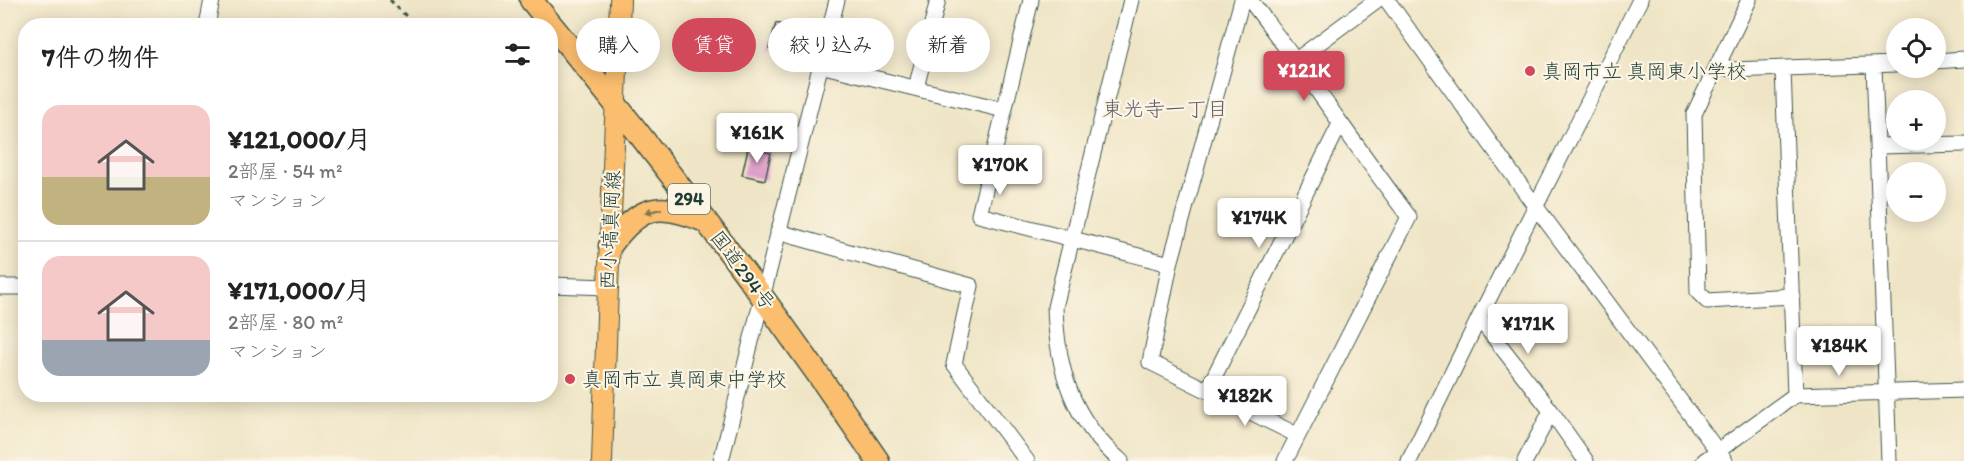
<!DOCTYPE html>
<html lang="ja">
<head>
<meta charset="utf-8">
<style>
  body { margin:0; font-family:Itim,"Klee One",sans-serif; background:#f2f2f2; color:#222; height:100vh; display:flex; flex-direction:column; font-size:22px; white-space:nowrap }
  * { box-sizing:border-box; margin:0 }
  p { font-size:20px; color:#767676 }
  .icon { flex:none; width:33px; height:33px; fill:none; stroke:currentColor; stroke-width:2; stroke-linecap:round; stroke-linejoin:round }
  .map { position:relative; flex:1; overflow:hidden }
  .side { position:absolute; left:18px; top:18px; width:540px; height:384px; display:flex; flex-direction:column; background:#fff; border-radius:24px; box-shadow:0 3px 15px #0003 }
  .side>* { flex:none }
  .guide { position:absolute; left:576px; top:18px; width:570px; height:54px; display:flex; gap:12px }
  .controls { position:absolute; left:1886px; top:18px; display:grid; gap:12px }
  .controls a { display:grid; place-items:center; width:60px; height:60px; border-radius:50%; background:#fff; box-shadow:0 3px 15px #0003; font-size:30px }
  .price { position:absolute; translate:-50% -51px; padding:0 14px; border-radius:6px; background:#fff; color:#222; font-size:20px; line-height:39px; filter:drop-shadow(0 2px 3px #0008) }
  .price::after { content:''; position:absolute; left:50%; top:36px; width:18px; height:14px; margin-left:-9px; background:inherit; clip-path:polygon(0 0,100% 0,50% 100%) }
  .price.on { background:#d1495b; color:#fff }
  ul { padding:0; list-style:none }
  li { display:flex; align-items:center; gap:18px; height:150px; padding:0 24px }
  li+li { border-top:2px solid #e0e0e0 }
  li span { display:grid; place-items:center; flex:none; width:168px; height:120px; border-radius:18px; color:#555 }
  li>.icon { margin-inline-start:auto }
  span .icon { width:72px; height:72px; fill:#fffc; stroke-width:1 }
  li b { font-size:26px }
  h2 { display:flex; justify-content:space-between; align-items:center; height:72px; padding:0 24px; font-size:26px }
  .tag { padding:0 21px; border-radius:27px; background:#fff; box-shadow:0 3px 15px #0003; font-size:21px; line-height:54px }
  .tag.on { background:#d1495b; color:#fff }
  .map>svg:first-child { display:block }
</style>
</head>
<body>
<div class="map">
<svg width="1964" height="461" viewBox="0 0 1964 461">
  <rect width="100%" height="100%" fill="#fcf5e5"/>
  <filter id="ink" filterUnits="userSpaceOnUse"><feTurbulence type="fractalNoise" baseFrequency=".0167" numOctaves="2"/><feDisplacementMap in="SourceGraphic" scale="12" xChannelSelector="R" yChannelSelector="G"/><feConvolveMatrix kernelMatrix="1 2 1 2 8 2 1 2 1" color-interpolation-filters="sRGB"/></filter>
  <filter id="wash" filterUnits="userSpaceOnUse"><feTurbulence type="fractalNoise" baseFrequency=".008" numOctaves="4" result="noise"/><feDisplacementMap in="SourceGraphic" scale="24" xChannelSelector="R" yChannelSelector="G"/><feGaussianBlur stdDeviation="1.35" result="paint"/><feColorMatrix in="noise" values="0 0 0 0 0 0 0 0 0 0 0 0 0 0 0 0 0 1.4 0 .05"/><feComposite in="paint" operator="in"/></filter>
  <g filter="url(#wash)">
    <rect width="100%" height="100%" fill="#efe5c6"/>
    <g id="blocks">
      <!-- building -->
      <path fill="#de9cc9" d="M776,23L792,27L786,53L769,49Z
        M748,148L771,153L765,180L742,175Z"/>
    </g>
  </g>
  <g filter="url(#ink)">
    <use href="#blocks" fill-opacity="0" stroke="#3e564a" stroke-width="1.5"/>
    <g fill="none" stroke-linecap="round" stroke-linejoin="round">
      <defs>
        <path id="minor" d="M1031,0L979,215L1170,264
          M1242,0L1170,264L1150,362L1297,435
          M1250,0C1305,71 1355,145 1409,217L1285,461
          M1387,0L1536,207L1725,461
          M1749,0L1694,114L1698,292L1707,301L1792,296
          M207,26L212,0
          M1296,60L1377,0
          M1935,61L1964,59
          M1719,64L1732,70L1896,64
          M820,65L1004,110
          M1874,65L1889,461
          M1783,69L1795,395
          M916,88L938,0
          M1878,146L1964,144
          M778,232L971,286L954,364L1027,461
          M550,285L608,287
          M0,287H26
          M1479,318L1551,411L1586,461
          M1208,389L1340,124
          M721,461L837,0
          M1121,461C1072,420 1057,370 1055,307L1131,0
          M1409,461L1479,318L1640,0
          M1525,461L1551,411
          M1704,461L1795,395L1964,390"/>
        <path id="major" d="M602,461L608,287L620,0"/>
        <path id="highway" d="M531,0C654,148 770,302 878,461
          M610,246C640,205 659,201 705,221"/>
      </defs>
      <!-- minor casing -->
      <use href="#minor" stroke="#3e564a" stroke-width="17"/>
      <!-- major casing -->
      <use href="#major" stroke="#3e564a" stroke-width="22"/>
      <!-- highway casing -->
      <use href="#highway" stroke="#3e564a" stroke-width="25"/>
      <!-- path -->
      <path stroke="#3e564a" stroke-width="3" stroke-dasharray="4.5 4.5" stroke-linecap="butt" d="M390,0L416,26"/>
      <!-- minor -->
      <use href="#minor" stroke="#fff" stroke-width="15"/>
      <!-- major -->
      <use href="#major" stroke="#fbbd6e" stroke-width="20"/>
      <!-- highway -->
      <use href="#highway" stroke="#fbbd6e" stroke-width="22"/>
    </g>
    <!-- one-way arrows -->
    <defs><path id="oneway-solid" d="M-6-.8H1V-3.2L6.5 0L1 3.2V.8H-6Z" transform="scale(1.5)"/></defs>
    <use fill="#82774e" href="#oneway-solid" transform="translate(653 211) rotate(166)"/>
  </g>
  <!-- markers -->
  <g fill="#d1495b" stroke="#fcf5e5" stroke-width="2">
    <circle cx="1530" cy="71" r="6"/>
    <circle cx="570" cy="379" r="6"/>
  </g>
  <g text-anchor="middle" stroke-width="4.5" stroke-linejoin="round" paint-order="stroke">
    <!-- shield labels -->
    <rect fill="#fcf5e5" stroke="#617469" stroke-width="1.5" x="668" y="184" width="42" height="30" rx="4.5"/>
    <g font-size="18" font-weight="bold" fill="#1f3d34">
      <text x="689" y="205">294</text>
    </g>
    <!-- poi labels -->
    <g font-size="20" fill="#1f3d34" stroke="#fcf5e5" text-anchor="start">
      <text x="1542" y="78">真岡市立 真岡東小学校</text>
      <text x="582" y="386">真岡市立 真岡東中学校</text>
    </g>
    <!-- street labels -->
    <g font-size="20" fill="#1f3d34" stroke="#fcf5e5">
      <text transform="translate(610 230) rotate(-87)" y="7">西小塙真岡線</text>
      <text transform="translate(743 270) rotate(53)" y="7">国道294号</text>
    </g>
    <!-- neighbourhood labels -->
    <g font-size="21" fill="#625e68" stroke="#fcf5e5">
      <text x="1165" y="116">東光寺一丁目</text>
    </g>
  </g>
</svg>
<div class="controls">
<a><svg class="icon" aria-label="locate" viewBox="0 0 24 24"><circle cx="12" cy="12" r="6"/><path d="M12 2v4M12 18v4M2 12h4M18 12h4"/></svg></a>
<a>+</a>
<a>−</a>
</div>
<b class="price on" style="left:1304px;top:102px">¥121K</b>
<b class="price" style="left:757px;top:164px">¥161K</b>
<b class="price" style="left:1000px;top:196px">¥170K</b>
<b class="price" style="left:1259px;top:249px">¥174K</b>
<b class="price" style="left:1528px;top:355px">¥171K</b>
<b class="price" style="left:1839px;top:377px">¥184K</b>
<b class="price" style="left:1245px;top:427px">¥182K</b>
<div class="guide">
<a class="tag">購入</a>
<a class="tag on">賃貸</a>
<a class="tag">絞り込み</a>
<a class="tag">新着</a>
</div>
<section class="side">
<h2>7件の物件<svg class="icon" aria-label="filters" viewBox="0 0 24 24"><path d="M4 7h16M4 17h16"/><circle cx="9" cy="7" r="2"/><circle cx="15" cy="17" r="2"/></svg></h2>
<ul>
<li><span style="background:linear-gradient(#f6c9c9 60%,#c2b280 0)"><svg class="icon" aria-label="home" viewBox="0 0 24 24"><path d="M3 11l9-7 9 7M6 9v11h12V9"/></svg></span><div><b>¥121,000/月</b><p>2部屋 · 54 m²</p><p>マンション</p></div></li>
<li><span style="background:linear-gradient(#f6c9c9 70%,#9aa5b1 0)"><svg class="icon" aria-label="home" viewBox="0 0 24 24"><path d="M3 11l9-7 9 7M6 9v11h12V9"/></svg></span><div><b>¥171,000/月</b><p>2部屋 · 80 m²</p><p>マンション</p></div></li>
</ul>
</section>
</div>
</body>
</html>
